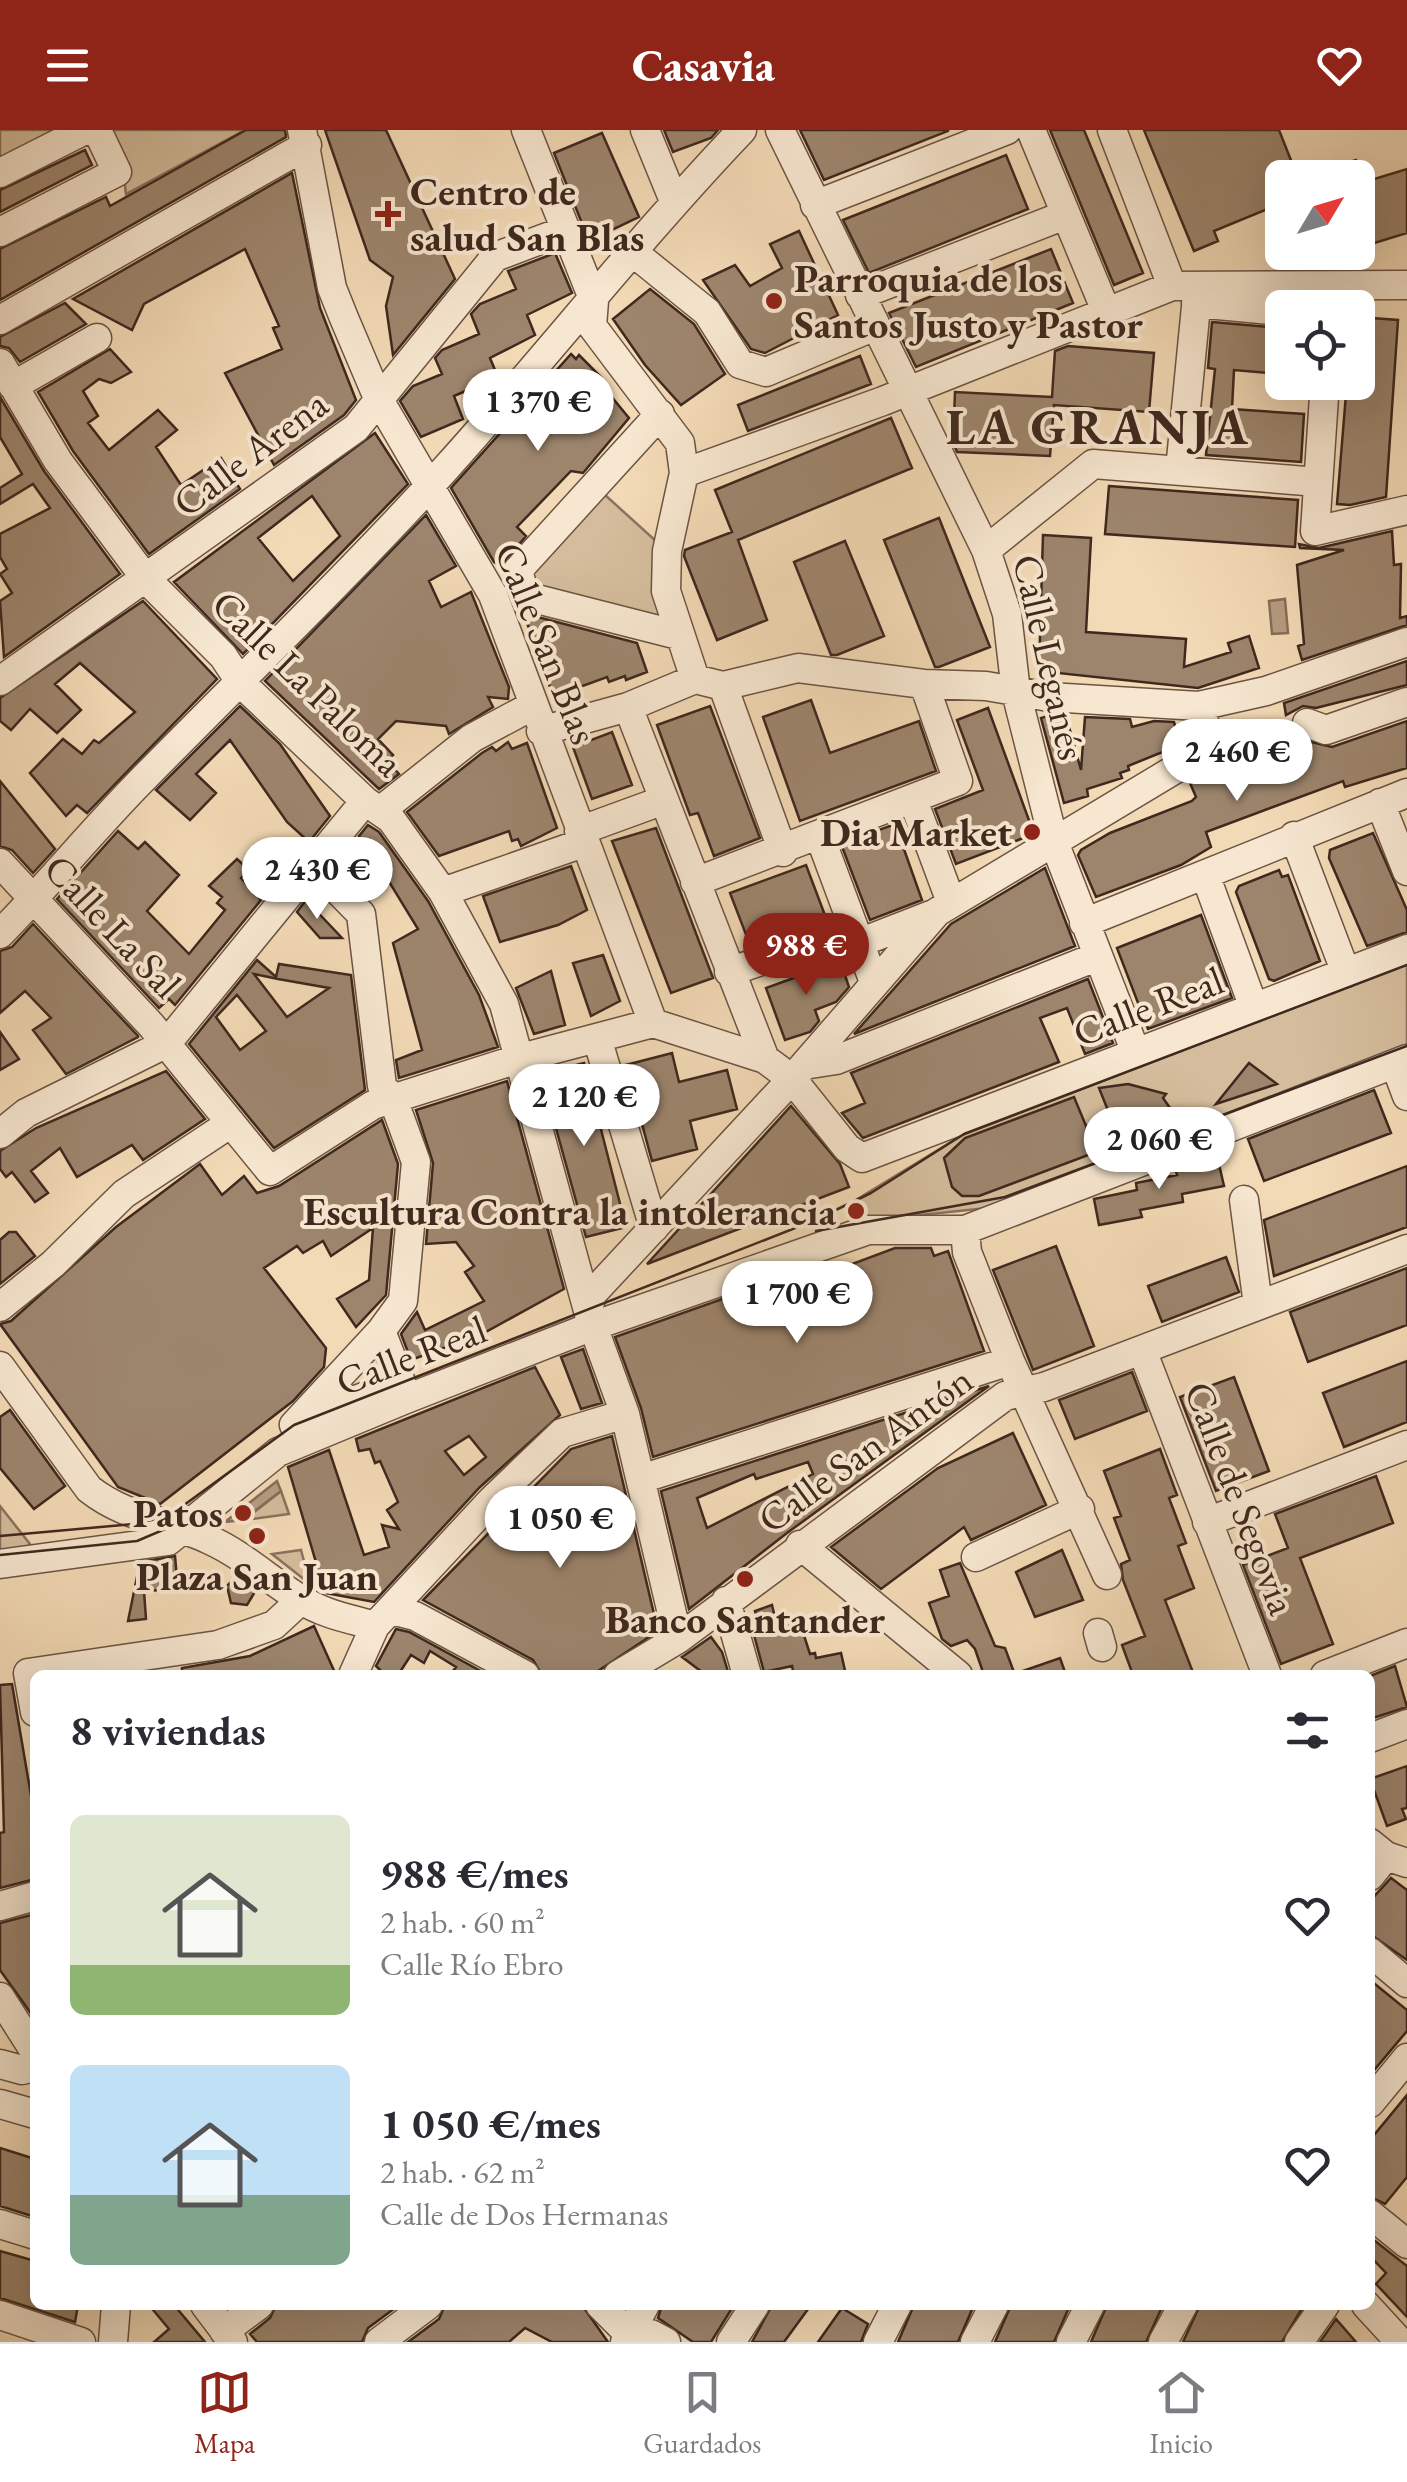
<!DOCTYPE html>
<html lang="es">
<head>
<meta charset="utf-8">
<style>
  body { margin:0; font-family:"EB Garamond",serif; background:#f2f2f3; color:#2b2b33; height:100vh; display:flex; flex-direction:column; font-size:38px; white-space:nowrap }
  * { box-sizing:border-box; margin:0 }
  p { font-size:32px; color:#7c7c81 }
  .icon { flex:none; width:55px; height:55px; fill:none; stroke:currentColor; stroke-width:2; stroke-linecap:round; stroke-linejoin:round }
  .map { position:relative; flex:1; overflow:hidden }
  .side { position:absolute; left:30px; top:1540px; width:1345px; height:640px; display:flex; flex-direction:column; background:#fff; border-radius:15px; box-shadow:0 10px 40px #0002 }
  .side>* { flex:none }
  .needle { width:65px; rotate:52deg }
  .controls { position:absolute; left:1265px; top:30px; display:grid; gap:20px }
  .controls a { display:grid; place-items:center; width:110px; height:110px; border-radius:15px; background:#fff; box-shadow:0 10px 40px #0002; font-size:50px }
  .price { position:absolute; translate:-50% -85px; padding:0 22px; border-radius:35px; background:#fff; color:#222; font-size:32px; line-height:65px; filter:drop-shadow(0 2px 5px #0008) }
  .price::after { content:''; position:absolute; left:50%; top:60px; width:30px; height:22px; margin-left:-15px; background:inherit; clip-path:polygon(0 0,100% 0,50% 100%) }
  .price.selected { background:#8f2418; color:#fff }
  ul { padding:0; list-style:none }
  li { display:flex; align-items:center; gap:30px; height:250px; padding:0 40px }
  li span { display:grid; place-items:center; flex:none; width:280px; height:200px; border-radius:15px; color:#555 }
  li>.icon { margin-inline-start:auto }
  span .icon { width:120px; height:120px; fill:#fffc; stroke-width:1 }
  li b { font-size:42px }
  h2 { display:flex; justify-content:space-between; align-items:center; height:120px; padding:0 40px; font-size:42px }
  header { display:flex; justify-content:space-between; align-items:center; height:130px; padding:0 40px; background:#8f2418; color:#fff; font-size:45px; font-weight:800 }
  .tabs { display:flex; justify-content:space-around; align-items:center; height:140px; border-top:2px solid #e1e1e2; background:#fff; font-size:28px; color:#7c7c81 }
  .tabs a { display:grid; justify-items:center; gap:5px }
  .tabs .selected { color:#8f2418 }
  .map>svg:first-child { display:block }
</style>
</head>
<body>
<header><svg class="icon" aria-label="menu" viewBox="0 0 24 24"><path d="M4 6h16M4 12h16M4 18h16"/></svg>Casavia<svg class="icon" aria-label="heart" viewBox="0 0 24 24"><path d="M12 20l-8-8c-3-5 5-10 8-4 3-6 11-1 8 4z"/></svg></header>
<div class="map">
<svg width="1407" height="2212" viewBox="0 0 1407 2212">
  <rect width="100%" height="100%" fill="#f3dab6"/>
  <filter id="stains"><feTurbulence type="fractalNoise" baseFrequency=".002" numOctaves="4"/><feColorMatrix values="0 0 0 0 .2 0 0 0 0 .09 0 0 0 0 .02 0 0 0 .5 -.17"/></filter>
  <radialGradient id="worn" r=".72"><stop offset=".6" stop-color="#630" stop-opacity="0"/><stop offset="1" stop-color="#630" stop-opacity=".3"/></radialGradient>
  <!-- green -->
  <path fill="#d4bc9c" stroke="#8a725d" stroke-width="2.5" d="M0,0H75L0,38Z
    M109,0H245L126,64L122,32Z
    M594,355L667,421L678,505L525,466L518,440Z
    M1407,823V919L997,1077L853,1092L846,1076L964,1004Z
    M281,1361L289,1384L244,1390Z
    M0,1376L41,1428L0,1434Z
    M301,1420L310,1454L272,1424Z"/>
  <!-- water -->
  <path fill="#b69d82" stroke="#866e5a" stroke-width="2.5" d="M1285,469L1288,503L1272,504L1269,471Z
    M277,1351L281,1361L243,1390L225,1392Z"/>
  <!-- building -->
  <path fill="#9d856d" stroke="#3f281e" stroke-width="2.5" fill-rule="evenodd" d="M246,0H285L286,7L0,170V119L106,67L110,76Z
    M325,0H386L455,149L393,225L386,176L393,147L370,130Z
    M664,0H718L711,8L673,22Z
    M800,0H948V1L824,50Z
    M1050,0H1084L1143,143L1114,155Z
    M1144,0H1279L1298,48H1282V73L1214,101L1218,111L1194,121Z
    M602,3L639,87L589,111L554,23Z
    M85,20L92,35L0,82V60Z
    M1006,25L1028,79L869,143L843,90Z
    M1356,30L1362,48H1311V44Z
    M1407,39V103L1358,118V54Z
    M292,43L320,178L356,270L344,285L274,335L225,243L282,219L273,198L279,196L245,119L144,174L132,200L73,169Z
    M799,101L838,185L765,223L751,219L703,150L735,135L750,156L782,138L770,114Z
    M1051,119L1073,173L916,237L889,183Z
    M555,123L572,163L527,185L535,205L490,228L498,247L454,266L463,289L421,307L400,271L413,256L442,244L435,228L442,220L479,204L471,184L480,174L516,159L508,141Z
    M650,159L694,194L725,244L681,275L645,235L613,189Z
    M65,173L86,194L20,232L9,218L0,216V207Z
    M1358,187L1398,190L1386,367L1350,375L1337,374L1347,252H1358Z
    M1212,192L1282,198V244L1234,240L1232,279L1304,284L1301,332L1206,325L1215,239L1208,238Z
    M1068,216L1154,223L1149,282L1054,275L1050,326L957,322L953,312L955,262L1052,267L1055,221Z
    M110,219L131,242L111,253L99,249L83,261L98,286L88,293L109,320L158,280L177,300L156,317L181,355L221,328L240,359L149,424L73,321L38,262Z
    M571,224L576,229L579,225L604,250L601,254L629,288L583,343L571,341L517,397L526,406L501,436L494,432L451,358Z
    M860,226L871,254L748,301L738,275Z
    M0,267L44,341L120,444L4,527L0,471L12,463L0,444L7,439L0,427V404L50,378L33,354L0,374V358L22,344L0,307Z
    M891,288L912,338L738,410L767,490L717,510L684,426L685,420L732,402L715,360Z
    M375,303L408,354L243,524L174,452ZM312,366L340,406L293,451L258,408Z
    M1109,356L1298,370L1295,417L1105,404Z
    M426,385L456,436L429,451L441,477L471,462L509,557L508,569L488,567L493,577L449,604L446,596L396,591L378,609L393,625L387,631L399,644L379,659L265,551Z
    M939,388L990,517L939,537H935L884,410Z
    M1392,401L1394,435L1401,434L1400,488L1407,486V495L1302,530L1298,516L1304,514L1297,435L1344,420L1300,418L1299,414L1319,418Z
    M1043,405L1091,408L1086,502L1186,509L1184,537L1231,522L1228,513L1249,506L1259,538L1198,558L1039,541Z
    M845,411L884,506L837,525H831L794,432Z
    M143,471L217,549L87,683L77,675L66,686L30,643L63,609L82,624L94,610L99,613L135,582L80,533L55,554L81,580L57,603L30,579L11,600L0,591V568Z
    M534,486L637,513L647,542L626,550L625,546L609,552L607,547L577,558L551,560L526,490Z
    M1407,531V555L1316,578L1303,576L1286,585L1284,573Z
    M811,570L830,623L919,591L936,641L800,691L763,587Z
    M240,576L280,614L330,686L309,712L287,692L230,610L196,644L216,663L190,690L156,660Z
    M710,576L760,708L714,726L698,683L690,685L657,595Z
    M988,578L1034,704L956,734L935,679L983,660L957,590Z
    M1051,585L1066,586L1081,640L1085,587L1130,589L1132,597L1154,591L1174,592L1178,608L1168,611L1170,619L1128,636L1129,640L1120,643L1122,648L1087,659L1088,666L1064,673L1041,588Z
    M1407,591V638L1345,657L1343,651L1206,702L1211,717L1181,735L1096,767L1078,725L1081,720L1110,703L1192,671L1196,667L1190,653L1303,610L1332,617Z
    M612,602L632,655L592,669L573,617Z
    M508,612L512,619L527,613L557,698L521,716L518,709L512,711L509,701L439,726L407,682L482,623L492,617L496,621Z
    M0,651L55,719L33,743L12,720L0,716Z
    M895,694L922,770L870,790L841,714Z
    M368,695L379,702L428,771L479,865L498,917L399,948L396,930L422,920L393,813L418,799L385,745L376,752L360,726L368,721L359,706Z
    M656,698L713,848L671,863L612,711Z
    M118,701L138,719L145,712L179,745L147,781L189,824L225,780L217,773L222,767L209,756L237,729L249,740L241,748L261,770L175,875L169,869L159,878L57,769Z
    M1373,703L1407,780V802L1367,816L1329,728L1330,720Z
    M806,735L826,788L750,815L730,763Z
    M571,736L587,780L558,795L500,812L483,766Z
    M1045,738L1075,816L854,904L951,794Z
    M1279,740L1282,747L1288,745L1320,831L1274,851L1269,849L1236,762L1239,756Z
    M306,770L342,808H320L297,782Z
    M1201,785L1232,868L1148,899L1117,818Z
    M33,794L138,906V907L66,944L33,900L51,888L25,861L0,883V821L12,817Z
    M603,825L620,871L591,886L573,833Z
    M257,830L276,847L279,834L351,845L365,960L274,1018L189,914ZM254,844L278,849L329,858L287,887ZM237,865L266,901L240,920L216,887Z
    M840,831L849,857L836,872L815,880L819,891L810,902L785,910L766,858Z
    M551,841L565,895L534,904L516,858Z
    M1088,849L1113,913L1085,924L1067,878L1040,888L1059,932L863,1008L842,983L865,973L851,943Z
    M0,902L19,929L0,940Z
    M672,923L679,952L727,940L737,979L690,991L697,1019L652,1031L626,935Z
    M584,933L626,1097L586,1107L541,944Z
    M1249,933L1277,954L1216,974Z
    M166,941L205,989L143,1030L132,1015L77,1047L60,1018L31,1041L48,1063L35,1072L12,1042L6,1047L0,1039V1021L36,998Z
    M507,951L564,1159L482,1204L411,1230L401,1204L417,1182L425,1200L484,1171L465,1142L474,1136L456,1112L426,1114L433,1033L416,980Z
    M1128,954L1166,964L1163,968L1179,991L979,1066H962L952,1057L944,1028L965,1008L1074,967L1089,1003L1113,993L1099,958Z
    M1374,960L1391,1003L1264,1051L1248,1009Z
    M791,976L840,1034L849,1057L647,1134Z
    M382,990L398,1034L386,1165L356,1197L337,1169L369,1150L373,1098L331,1126L323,1111L303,1123L297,1116L264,1138L326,1218L324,1237L293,1271L160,1374L118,1357L0,1194L11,1191L116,1097L200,1034L222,1065L244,1046L257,1063L279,1056Z
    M1218,1030L1224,1056L1182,1064L1183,1072L1140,1080L1142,1087L1099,1095L1094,1069L1137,1060L1136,1053L1177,1045L1175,1038Z
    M1407,1036V1097L1274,1146L1264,1090Z
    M9,1102H16L35,1126L0,1154V1110Z
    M1056,1116L1094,1216L1033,1240L993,1140Z
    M895,1118H931L934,1126L948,1121L984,1221L653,1327L641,1278L615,1207L742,1162L748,1173Z
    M1226,1127L1239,1162L1162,1192L1148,1156Z
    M1407,1138V1195L1308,1232L1290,1182Z
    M583,1219L602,1273L581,1279L561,1227Z
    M1407,1231V1292L1344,1317L1323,1263Z
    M535,1237L560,1285L480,1357L374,1472L325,1463L288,1337L329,1320L364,1425L389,1417L382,1395L399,1399L387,1380L398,1372L380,1331L375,1333L370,1319L359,1321L356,1309ZM469,1306L486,1327L464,1345L445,1321Z
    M1132,1242L1147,1281L1075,1309L1059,1270Z
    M1234,1247L1269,1341L1216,1361L1180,1267Z
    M989,1256L787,1403L689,1479L661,1361ZM808,1332L813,1344L707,1398L697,1368L754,1344L756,1349Z
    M10,1280L65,1356L34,1379L0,1338V1287Z
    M1013,1303L1046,1375L971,1410L964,1397L881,1459L831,1417L938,1338Z
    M612,1306L658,1501L592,1545H542L533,1530L423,1470L571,1319Z
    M1160,1319L1177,1365L1169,1368L1186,1413L1178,1416L1194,1458L1165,1470L1194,1545H1133L1122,1515L1145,1506L1123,1450L1121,1434L1130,1430L1114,1388L1121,1386L1104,1341Z
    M1376,1346L1393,1393L1300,1428L1333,1514L1281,1534L1243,1435L1288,1418L1275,1384Z
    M1062,1420L1083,1470L1035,1487L1016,1442Z
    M175,1426L178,1459L144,1461L146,1489L128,1491L140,1432Z
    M960,1433L995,1516L1005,1518L1015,1545H984L975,1519L967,1510L951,1516L942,1509L929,1473L949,1466L940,1440Z
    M237,1446L256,1460L247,1475L231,1473L227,1456Z
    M772,1475L777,1496L799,1490L810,1524L815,1523L816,1528L841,1523L846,1545H794L792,1536L764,1542L750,1490L757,1488L755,1481Z
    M314,1496L336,1545H182V1538L250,1526Z
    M396,1499L409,1502L488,1545H450L456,1537L430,1521L424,1533L411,1525L398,1545H385L376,1536Z
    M711,1507L722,1522L729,1545H706L682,1527Z
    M1060,1528L1066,1545H1017V1543Z
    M1395,1536L1407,1577L1370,1589V1546Z
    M12,1554L35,1689V1749L0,1758V1703L4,1702L0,1555Z
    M1407,1636V1678L1402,1679L1406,1689L1387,1696L1370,1649Z
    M1391,1748L1407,1760V1830L1370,1804V1771Z
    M35,1784V1889L0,1840V1793Z
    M1370,1850L1407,1880V1901L1370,1945Z
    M1407,1965V2047L1385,2074L1370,2067V2010Z
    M0,2018L35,2029V2087L0,2076Z
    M1370,2107L1407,2136V2187L1376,2154L1386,2143L1370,2126Z
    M0,2121L35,2131V2175H78L75,2192L0,2168Z
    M149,2175H174L205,2212H154L169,2199Z
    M276,2175H399L368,2198L362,2212H257L250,2204L270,2188Z
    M445,2175H582L608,2212H552L525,2198L509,2212H408L439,2189Z
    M662,2175H734L711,2212H693L658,2188Z
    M772,2175H811L784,2212H752Z
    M914,2175H974L958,2212H898Z
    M1011,2175H1070L1054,2212H995Z
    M1107,2175H1163L1146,2212H1091Z
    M1200,2175H1304L1282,2212H1183Z
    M842,2178L868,2194L861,2212H818Z
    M1336,2189L1356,2212H1320Z"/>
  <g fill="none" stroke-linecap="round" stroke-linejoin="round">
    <defs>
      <path id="minor" d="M302,0L332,158L344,188L378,268L493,465L653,893
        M526,0L594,171L592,196L680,313L684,343L667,421L666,461L695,549
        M645,0L674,71
        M780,0L986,420L1007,484L1016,562L1054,712L1136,923
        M1031,0L1106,181
        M1112,0L1172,156
        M0,43L85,0
        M815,75L1007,0
        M0,102L117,42L97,0
        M634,123L707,182L740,234L766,242L875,196
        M860,165L1065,85
        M1196,173L1282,181
        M0,190L307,15
        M0,233L58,331L146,449L223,526L241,553L365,671L391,689L443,762L504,874L590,1188L625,1284L678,1509
        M1325,252L1315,401L1407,380
        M13,256L97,208
        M660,284L518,440L525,466L678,505
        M1180,340L1198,156
        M684,343L883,271L1172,156L1407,155
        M986,420L1093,334L1318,352
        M0,551L356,298L495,127L566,100
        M723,556L783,722
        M628,577L765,929
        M1307,593L1326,600L1407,572
        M541,601L628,577L695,549L723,556L798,538L924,554L986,556L1049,567L1199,576L1266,561L1407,512
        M913,670L951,772
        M1380,673L1407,741
        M380,681L472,608L532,576
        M579,701L664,670
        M1294,706L1346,843
        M820,707L874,852
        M0,733L151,895L270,1041L373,975L521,928L653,893L765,929L792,949L847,1018L862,1028L1407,819
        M313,735L361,784L382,956L393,969L416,1032L403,1171L381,1201
        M1206,747L1254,878
        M695,752L958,651L924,554
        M443,762L583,713
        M1084,793L1407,663
        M0,804C48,755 91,702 139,653C242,548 348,446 447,337C547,226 639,108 742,0
        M859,813L931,785
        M729,842L854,799
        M597,908L654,1098
        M1395,934L1407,966
        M804,935L836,930L1096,827
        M0,1004L26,983L167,913L365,671
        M1244,1070L1258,1175
        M965,1100L967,1122L1010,1231L1107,1445
        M0,1177L53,1134L124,1064L231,993
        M588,1180L592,1164L792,949L937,782L1212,617L1199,576
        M381,1201L401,1252L294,1295Z
        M1142,1220L1267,1545
        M0,1236L89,1359C127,1389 168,1390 210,1410C245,1426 270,1451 302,1470C323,1484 351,1489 375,1496
        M641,1349L1010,1231
        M1207,1392L1407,1315
        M800,1415L958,1545
        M976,1427L1080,1379
        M0,1434L168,1411L278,1322L406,1269L593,1196L868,1100H965L1407,929
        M726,1471L747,1545
        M391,1480L415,1486L525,1545
        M1098,1503L1102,1517
        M353,1545L375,1496L492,1370L562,1303L625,1284
        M618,1545L678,1509L1005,1266L1044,1257L1407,1119
        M1325,1545L1407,1513
        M35,1582L28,1543L218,1515L274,1495L301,1470
        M1370,1608L1407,1594
        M1370,1713L1386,1726L1407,1733
        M1370,1746L1386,1726
        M0,1776L35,1766
        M1370,1822L1407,1853
        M0,1867L35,1922
        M0,1934L22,1940L35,1937
        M1370,1973L1407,1928
        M0,1974L35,1984
        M1370,2084L1407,2114
        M0,2094L35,2105
        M205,2175L233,2212
        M600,2175L629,2204H651L666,2212
        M1366,2175L1400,2212
        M0,2185L81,2212
        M224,2201L259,2175
        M113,2212L116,2175
        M379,2212L428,2175
        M625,2212L645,2175
        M731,2212L755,2175
        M878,2212L897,2175
        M975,2212L994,2175
        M1071,2212L1090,2175
        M1163,2212L1183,2175
        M1299,2212L1325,2175"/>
    </defs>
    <!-- minor casing -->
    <use href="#minor" stroke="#6c5444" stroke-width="31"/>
    <!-- minor -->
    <use href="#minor" stroke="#f7e7d0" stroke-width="28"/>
    <!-- tram -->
    <path stroke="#3f281e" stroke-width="2.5" d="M816,1101L1005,1067L1407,916
      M0,1406L134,1394L169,1386L294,1295L813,1091L871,1063L964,1004L1407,835
      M0,1425L137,1411L184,1391"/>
  </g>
  <!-- markers -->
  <g fill="#8f2418" stroke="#f7e7d0" stroke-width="4">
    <path d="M383 69h10v10h10v10h-10v10h-10v-10h-10v-10h10z"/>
    <circle cx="774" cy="171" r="10"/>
    <circle cx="1032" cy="702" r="10"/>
    <circle cx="856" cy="1081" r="10"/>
    <circle cx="243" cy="1383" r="10"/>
    <circle cx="257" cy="1406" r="10"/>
    <circle cx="745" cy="1449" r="10"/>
  </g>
  <g text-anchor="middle" stroke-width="8" stroke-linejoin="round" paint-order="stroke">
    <!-- poi labels -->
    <g font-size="40" font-weight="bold" fill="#3f281e" stroke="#f7e7d0" text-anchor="end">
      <text x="410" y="75" text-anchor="start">Centro de<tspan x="410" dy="46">salud San Blas</tspan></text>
      <text x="794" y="162" text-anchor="start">Parroquia de los<tspan x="794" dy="46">Santos Justo y Pastor</tspan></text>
      <text x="1012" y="716">Dia Market</text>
      <text x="836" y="1095">Escultura Contra la intolerancia</text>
      <text x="223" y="1397">Patos</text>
      <text x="257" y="1460" text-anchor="middle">Plaza San Juan</text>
      <text x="745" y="1503" text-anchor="middle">Banco Santander</text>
    </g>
    <!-- street labels -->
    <g font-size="40" fill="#3f281e" stroke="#f7e7d0">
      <text transform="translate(250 323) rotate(-37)" y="14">Calle Arena</text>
      <text transform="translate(547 513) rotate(68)" y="14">Calle San Blas</text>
      <text transform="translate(1050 527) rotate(77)" y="14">Calle Leganés</text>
      <text transform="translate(308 553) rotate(44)" y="14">Calle La Paloma</text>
      <text transform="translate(113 796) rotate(47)" y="14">Calle La Sal</text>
      <text transform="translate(1148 876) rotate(-21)" y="14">Calle Real</text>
      <text transform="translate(411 1225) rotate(-21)" y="14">Calle Real</text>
      <text transform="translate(865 1319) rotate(-36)" y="14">Calle San Antón</text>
      <text transform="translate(1241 1368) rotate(69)" y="14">Calle de Segovia</text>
    </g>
    <!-- district labels -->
    <g font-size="50" font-weight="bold" letter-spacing="2.5" fill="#3f281e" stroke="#f7e7d0">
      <text x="1098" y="314">LA GRANJA</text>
    </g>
  </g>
  <rect width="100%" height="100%" filter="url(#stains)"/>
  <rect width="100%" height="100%" fill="url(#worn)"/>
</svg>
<div class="controls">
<a><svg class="needle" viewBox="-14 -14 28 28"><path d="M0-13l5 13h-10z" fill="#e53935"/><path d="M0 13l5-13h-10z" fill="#7c7c81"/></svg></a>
<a><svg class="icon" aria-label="locate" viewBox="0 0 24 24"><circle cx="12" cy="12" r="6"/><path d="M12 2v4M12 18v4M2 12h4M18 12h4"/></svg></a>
</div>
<b class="price" style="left:538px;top:324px">1 370 €</b>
<b class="price" style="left:1237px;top:674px">2 460 €</b>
<b class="price" style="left:317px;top:792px">2 430 €</b>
<b class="price selected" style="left:806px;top:868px">988 €</b>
<b class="price" style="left:584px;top:1019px">2 120 €</b>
<b class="price" style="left:1159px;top:1062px">2 060 €</b>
<b class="price" style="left:797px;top:1216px">1 700 €</b>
<b class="price" style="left:560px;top:1441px">1 050 €</b>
<section class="side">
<h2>8 viviendas<svg class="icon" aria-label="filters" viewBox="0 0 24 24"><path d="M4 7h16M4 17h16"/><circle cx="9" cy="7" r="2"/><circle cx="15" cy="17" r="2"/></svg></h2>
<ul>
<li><span style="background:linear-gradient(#dfe7d0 75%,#8fb573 0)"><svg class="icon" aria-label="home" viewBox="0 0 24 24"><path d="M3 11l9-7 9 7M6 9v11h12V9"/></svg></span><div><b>988 €/mes</b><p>2 hab. · 60 m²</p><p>Calle Río Ebro</p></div><svg class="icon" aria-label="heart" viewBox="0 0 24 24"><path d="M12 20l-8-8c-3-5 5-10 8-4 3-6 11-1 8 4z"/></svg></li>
<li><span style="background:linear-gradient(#bfe0f5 65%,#7fa58c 0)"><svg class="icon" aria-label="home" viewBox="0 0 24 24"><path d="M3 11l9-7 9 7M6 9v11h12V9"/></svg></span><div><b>1 050 €/mes</b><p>2 hab. · 62 m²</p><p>Calle de Dos Hermanas</p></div><svg class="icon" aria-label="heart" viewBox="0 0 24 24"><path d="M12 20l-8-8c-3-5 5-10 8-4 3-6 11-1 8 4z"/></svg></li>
</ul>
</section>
</div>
<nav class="tabs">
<a class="selected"><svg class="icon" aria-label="map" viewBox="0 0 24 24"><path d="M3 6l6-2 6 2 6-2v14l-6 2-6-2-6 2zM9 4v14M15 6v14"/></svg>Mapa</a>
<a><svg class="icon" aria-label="saved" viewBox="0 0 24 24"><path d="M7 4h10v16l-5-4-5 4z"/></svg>Guardados</a>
<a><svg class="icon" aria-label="home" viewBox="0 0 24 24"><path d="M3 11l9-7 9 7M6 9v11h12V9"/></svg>Inicio</a>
</nav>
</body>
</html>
